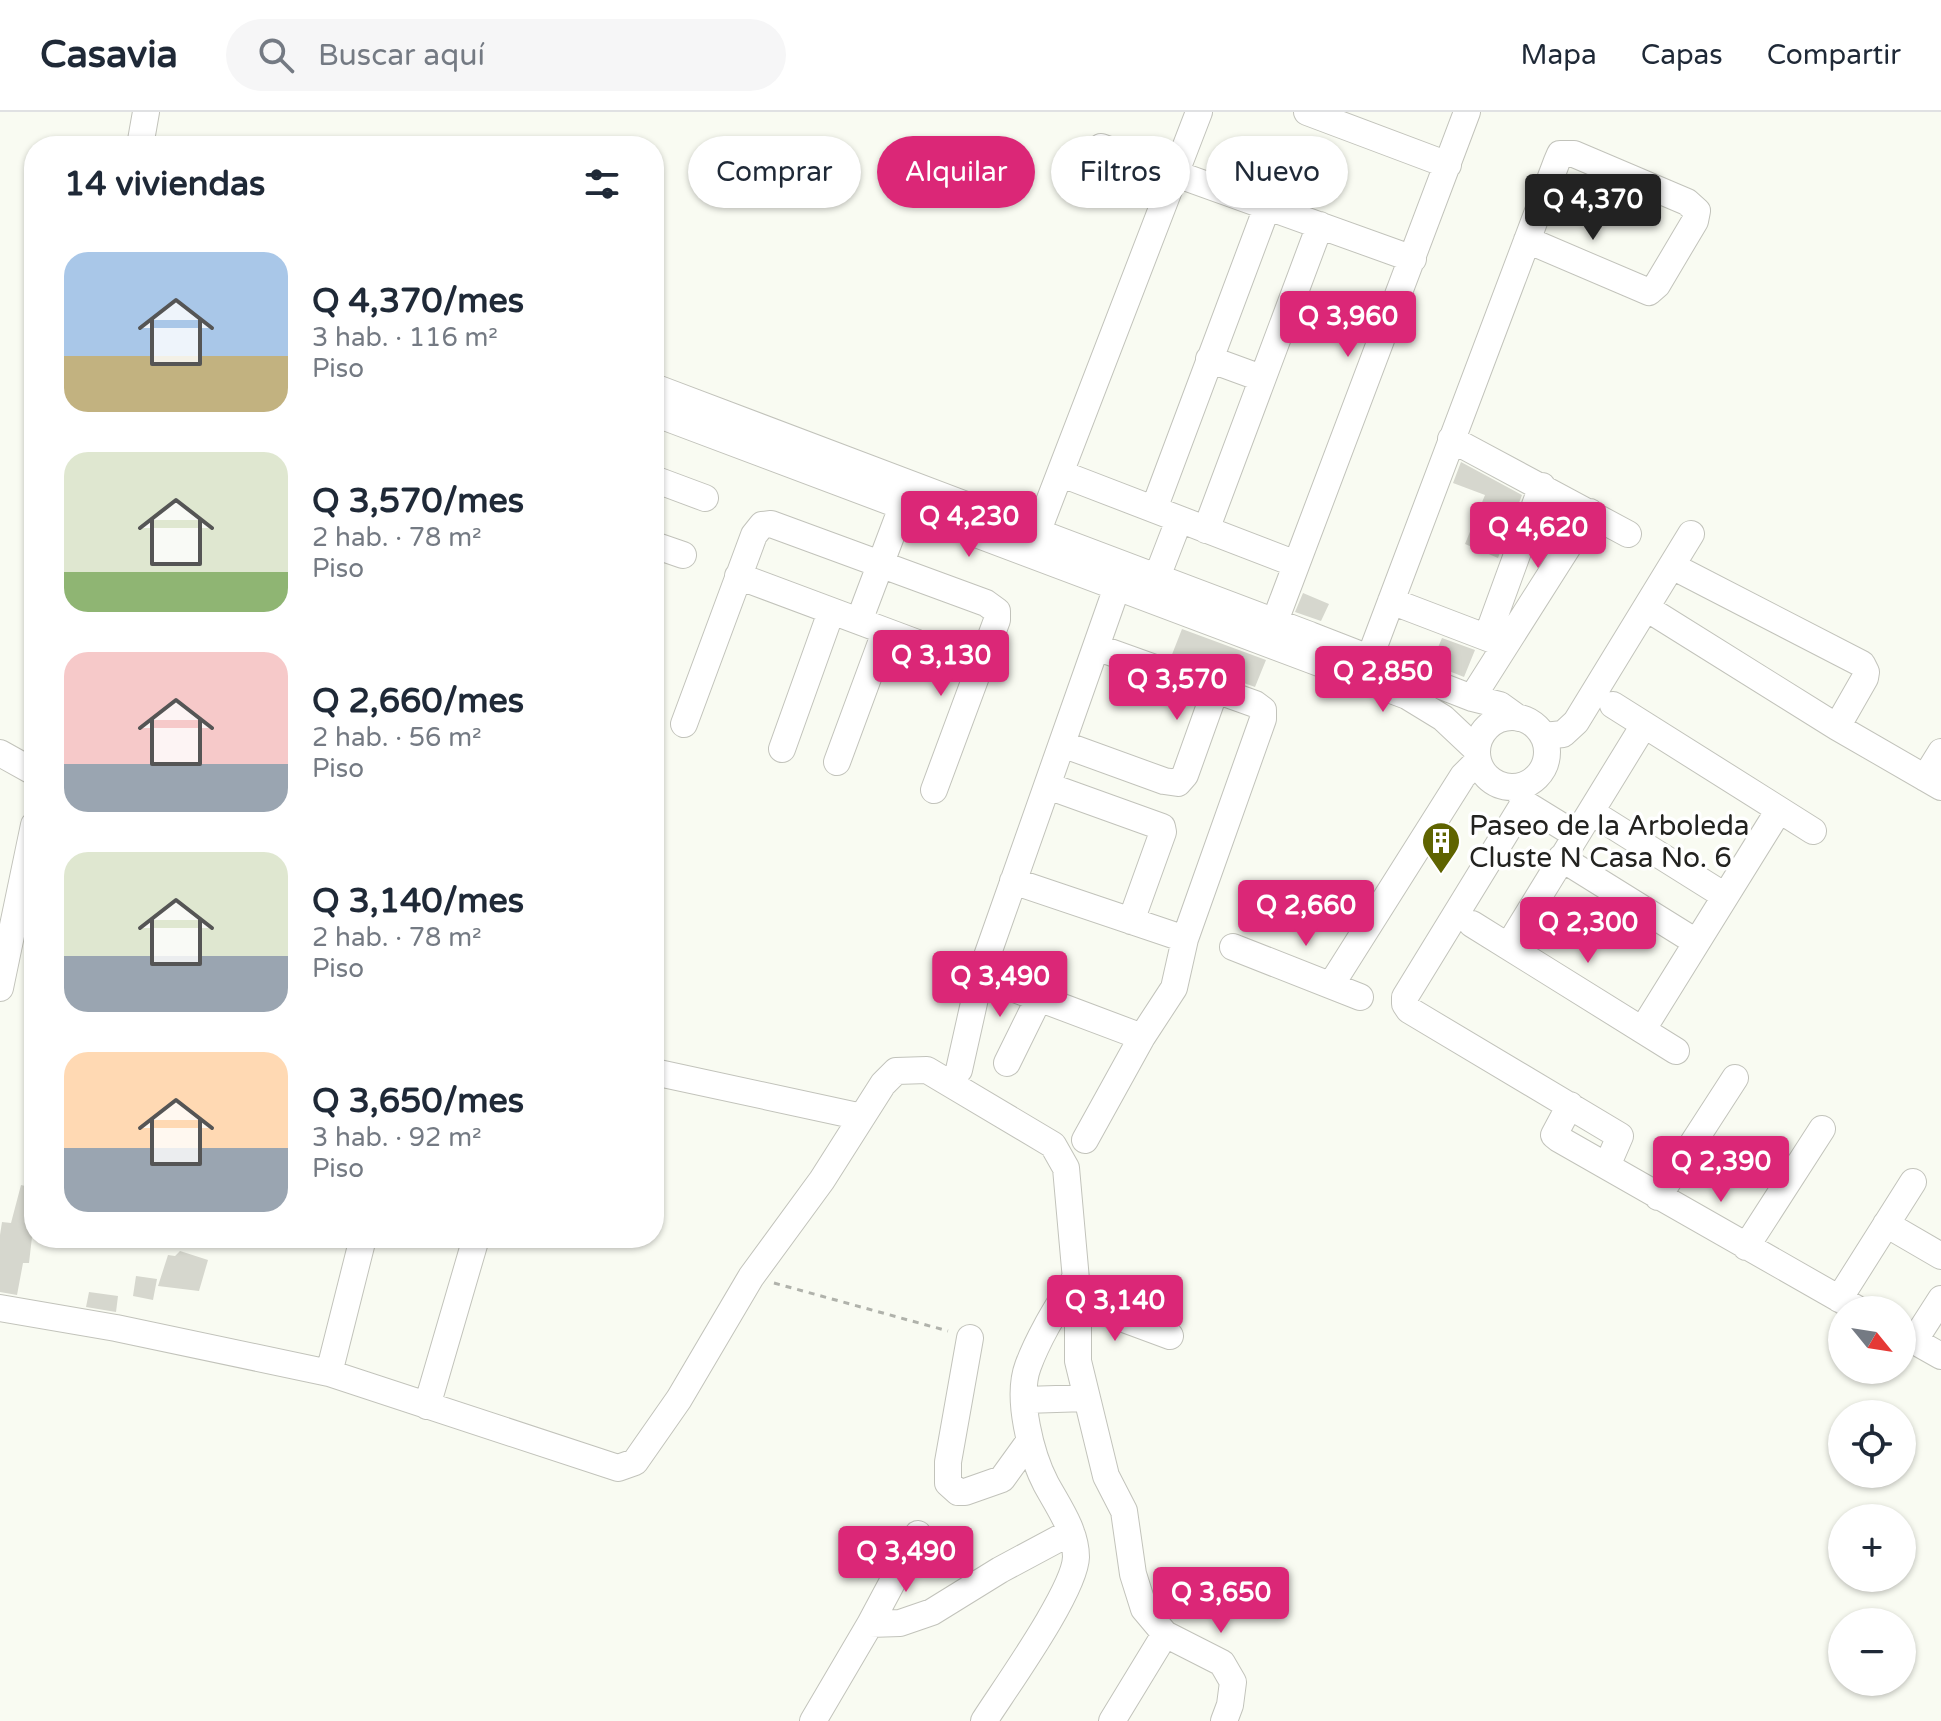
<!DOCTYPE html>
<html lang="es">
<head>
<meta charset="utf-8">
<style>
  body { margin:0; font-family:"Varela Round",sans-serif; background:#f6f6f7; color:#1f2937; height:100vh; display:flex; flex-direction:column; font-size:30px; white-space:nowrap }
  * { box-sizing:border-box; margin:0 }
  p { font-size:26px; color:#747a83 }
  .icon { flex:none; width:44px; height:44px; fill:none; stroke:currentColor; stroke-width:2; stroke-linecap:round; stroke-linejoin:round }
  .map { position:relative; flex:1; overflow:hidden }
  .panel { position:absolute; left:24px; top:24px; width:640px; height:1112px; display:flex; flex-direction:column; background:#fff; border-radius:32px; box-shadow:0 2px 6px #0004 }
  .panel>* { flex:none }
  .banner { position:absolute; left:688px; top:24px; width:760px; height:72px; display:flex; gap:16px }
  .needle { width:52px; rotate:120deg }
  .fabs { position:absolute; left:1828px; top:1184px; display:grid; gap:16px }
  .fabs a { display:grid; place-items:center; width:88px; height:88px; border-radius:50%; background:#fff; box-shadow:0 2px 6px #0004; font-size:40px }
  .price { position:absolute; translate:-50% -68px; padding:0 18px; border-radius:8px; background:#db2777; color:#fff; font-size:26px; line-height:52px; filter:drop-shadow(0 2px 4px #0008) }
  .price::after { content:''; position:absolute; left:50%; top:48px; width:24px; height:18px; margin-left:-12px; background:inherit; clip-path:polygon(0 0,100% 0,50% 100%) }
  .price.active { background:#222; color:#fff }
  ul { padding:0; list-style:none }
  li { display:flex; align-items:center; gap:24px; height:200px; padding:0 40px }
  li span { display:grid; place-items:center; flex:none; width:224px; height:160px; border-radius:24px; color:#555 }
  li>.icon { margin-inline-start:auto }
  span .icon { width:96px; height:96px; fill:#fffc; stroke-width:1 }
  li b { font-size:34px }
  h2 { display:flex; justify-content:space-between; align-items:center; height:96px; padding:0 40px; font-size:34px }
  .chip { padding:0 28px; border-radius:36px; background:#fff; box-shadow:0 2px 6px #0004; font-size:28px; line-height:72px }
  .chip.active { background:#db2777; color:#fff }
  header { display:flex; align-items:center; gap:48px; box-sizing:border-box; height:112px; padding:0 40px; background:#fff; border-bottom:2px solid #e0e1e3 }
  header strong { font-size:38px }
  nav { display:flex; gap:44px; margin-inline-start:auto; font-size:28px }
  .search { width:560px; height:72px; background:#f6f6f7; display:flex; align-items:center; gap:20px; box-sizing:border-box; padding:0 28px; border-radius:44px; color:#747a83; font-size:30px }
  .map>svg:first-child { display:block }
</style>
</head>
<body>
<header>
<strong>Casavia</strong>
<div class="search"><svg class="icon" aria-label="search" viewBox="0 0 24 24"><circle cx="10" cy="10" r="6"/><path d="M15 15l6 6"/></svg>Buscar aquí</div>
<nav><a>Mapa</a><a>Capas</a><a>Compartir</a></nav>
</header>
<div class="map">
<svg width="1941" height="1609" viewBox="0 0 1941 1609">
  <rect width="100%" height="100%" fill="#f9fbf2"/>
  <!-- building -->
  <path fill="#d6d7ce" d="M1461,350L1522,383L1498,446L1465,432L1485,383L1453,371Z
    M1303,481L1329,492L1321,509L1295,500Z
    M1182,517L1266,548L1255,575L1171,545Z
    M1442,526L1475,538L1464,565L1431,552Z
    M21,1073L34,1076V1126L32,1125L29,1151H23L17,1183L0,1180V1123L2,1110L11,1111Z
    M180,1139L208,1148L199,1179L158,1174L168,1143L175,1144Z
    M136,1164L157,1167L153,1188L133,1184Z
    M89,1180L118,1184L116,1200L86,1195Z"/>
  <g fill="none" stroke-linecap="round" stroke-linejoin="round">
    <defs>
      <path id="minor" d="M1307,0L1448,53
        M140,34L146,0
        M1101,35L1413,147
        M1209,247L1261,266
        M654,275L1310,523
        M654,301L1407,584L1443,606L1477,638
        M1451,327L1628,422
        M1062,362L1296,452
        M654,367L705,386
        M1154,397L1267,95
        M1206,418L1320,113
        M654,433L683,443
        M1032,434L1199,0
        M1674,455L1862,552L1866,560L1865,566L1837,615
        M738,464L979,554
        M1155,480L1157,465L1179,408
        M1391,489L1501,531
        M1648,497L1837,615L1941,675
        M859,509L902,395
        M1275,509L1467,0
        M1487,525L1542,374
        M1305,537L1310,523L1472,586L1500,593L1518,606
        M1370,545L1557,49L1560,42H1574L1687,90L1697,99L1695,109L1657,173L1649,180L1527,128
        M1472,586L1590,400
        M1613,593L1813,719
        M1477 640a35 35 0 1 1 70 0a35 35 0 1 1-70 0Z
        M684,612L754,423L762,413L771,412L986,491L997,499V508L934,678
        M1544,624L1563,622L1576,610L1691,422
        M1062,632L1164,669L1178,671L1185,663L1215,579
        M782,637L831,500
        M0,641L34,660
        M837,650L885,520
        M1925,666L1941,640
        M1048,674L1162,715L1163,720L1131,809
        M1518,675L1524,691L1405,885V892L1409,898L1620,1024L1607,1054
        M1524,691L1576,723
        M1591,700L1725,784
        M1561,746L1696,830
        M1013,769L1185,827
        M1472,812L1676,939
        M1509,833L1644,613
        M1233,835L1360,885
        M980,864L1142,925
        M1331,873L1463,664L1478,649
        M0,876L34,713
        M1643,917L1779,698
        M1007,951L1039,886
        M959,958L980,864L1117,475
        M654,960L862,1005
        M1570,993L1554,1023L1559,1027L1859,1198
        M1085,1028L1142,925L1174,876L1185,827L1263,607V598L1255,592L1096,535
        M1658,1085L1735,966
        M1886,1112L1941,1144
        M1746,1135L1822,1017
        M1839,1187L1913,1070
        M1078,1190L1170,1224
        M0,1196L116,1216L329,1261L618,1356L635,1350L679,1287L751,1165L822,1068L883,972L896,959L927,958L1053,1033L1066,1056L1078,1190V1249L1106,1364L1124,1399L1133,1462L1144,1497L1165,1522L1222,1551L1233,1570L1230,1593L1224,1609
        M1902,1222L1941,1244
        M970,1226L948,1350V1371L958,1380H965L1002,1367L1028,1331
        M1914,1229L1941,1187
        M329,1261L363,1126
        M1025,1288L1087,1286
        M427,1294L476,1126
        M870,1512L918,1422
        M813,1609L870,1512L900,1511L932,1500L1000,1458L1071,1420
        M984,1609C1005,1576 1075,1479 1076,1445C1076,1419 1058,1394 1046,1372C1031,1343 1016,1286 1028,1254C1039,1224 1057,1196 1074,1168
        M1112,1609L1165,1522"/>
    </defs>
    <!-- minor casing -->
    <use href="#minor" stroke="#c2c3bb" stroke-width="28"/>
    <!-- path -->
    <path stroke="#b0b2ab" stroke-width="3" stroke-dasharray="6 6" stroke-linecap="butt" d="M774,1171L948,1219"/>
    <!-- minor -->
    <use href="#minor" stroke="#fff" stroke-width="26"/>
  </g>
  <!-- icons -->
  <defs>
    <symbol id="building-pin" viewBox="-11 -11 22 30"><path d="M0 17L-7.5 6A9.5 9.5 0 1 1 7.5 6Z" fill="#5f6400" stroke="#fff"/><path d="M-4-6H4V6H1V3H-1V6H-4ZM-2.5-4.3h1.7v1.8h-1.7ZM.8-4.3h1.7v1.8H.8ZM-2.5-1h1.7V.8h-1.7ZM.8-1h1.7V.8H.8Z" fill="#fff"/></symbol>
  </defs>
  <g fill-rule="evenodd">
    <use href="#building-pin" x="1419" y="707" width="44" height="60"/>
  </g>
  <g text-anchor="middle" stroke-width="7" stroke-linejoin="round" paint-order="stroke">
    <!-- poi labels -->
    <g font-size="28" fill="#232320" stroke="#fff" text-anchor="start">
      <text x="1469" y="723">Paseo de la Arboleda<tspan x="1469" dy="32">Cluste N Casa No. 6</tspan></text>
    </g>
  </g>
</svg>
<div class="fabs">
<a><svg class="needle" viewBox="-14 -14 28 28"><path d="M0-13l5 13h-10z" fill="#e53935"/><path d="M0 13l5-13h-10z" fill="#747a83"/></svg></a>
<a><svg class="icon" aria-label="locate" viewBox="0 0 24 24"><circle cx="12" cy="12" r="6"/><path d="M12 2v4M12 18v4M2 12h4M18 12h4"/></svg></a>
<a>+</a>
<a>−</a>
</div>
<b class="price active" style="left:1593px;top:130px">Q 4,370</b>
<b class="price" style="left:1348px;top:247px">Q 3,960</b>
<b class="price" style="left:969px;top:447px">Q 4,230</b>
<b class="price" style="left:1538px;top:458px">Q 4,620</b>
<b class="price" style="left:941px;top:586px">Q 3,130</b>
<b class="price" style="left:1383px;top:602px">Q 2,850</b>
<b class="price" style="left:1177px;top:610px">Q 3,570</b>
<b class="price" style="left:1306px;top:836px">Q 2,660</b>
<b class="price" style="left:1588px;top:853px">Q 2,300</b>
<b class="price" style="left:1000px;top:907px">Q 3,490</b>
<b class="price" style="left:1721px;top:1092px">Q 2,390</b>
<b class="price" style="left:1115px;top:1231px">Q 3,140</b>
<b class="price" style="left:906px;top:1482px">Q 3,490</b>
<b class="price" style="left:1221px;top:1523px">Q 3,650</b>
<div class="banner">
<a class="chip">Comprar</a>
<a class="chip active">Alquilar</a>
<a class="chip">Filtros</a>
<a class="chip">Nuevo</a>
</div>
<section class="panel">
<h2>14 viviendas<svg class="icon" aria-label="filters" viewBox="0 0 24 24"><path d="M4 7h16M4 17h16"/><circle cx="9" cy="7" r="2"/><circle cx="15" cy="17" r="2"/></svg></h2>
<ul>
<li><span style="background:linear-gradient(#a9c7e8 65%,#c2b280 0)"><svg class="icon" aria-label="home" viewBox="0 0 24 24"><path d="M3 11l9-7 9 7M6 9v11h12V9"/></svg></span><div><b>Q 4,370/mes</b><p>3 hab. · 116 m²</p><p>Piso</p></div></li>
<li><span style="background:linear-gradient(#dfe7d0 75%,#8fb573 0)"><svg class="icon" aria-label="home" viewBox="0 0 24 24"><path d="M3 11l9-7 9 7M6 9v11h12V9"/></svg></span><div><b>Q 3,570/mes</b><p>2 hab. · 78 m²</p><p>Piso</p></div></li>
<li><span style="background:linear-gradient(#f6c9c9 70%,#9aa5b1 0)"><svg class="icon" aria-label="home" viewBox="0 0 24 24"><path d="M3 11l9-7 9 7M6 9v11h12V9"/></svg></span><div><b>Q 2,660/mes</b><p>2 hab. · 56 m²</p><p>Piso</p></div></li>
<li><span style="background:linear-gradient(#dfe7d0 65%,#9aa5b1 0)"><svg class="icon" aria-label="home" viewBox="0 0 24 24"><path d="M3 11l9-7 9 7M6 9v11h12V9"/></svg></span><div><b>Q 3,140/mes</b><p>2 hab. · 78 m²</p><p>Piso</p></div></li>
<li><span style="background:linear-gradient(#ffd9b3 60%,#9aa5b1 0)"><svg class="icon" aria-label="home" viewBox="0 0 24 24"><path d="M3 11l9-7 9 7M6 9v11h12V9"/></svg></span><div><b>Q 3,650/mes</b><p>3 hab. · 92 m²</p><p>Piso</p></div></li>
</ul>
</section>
</div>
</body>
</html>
